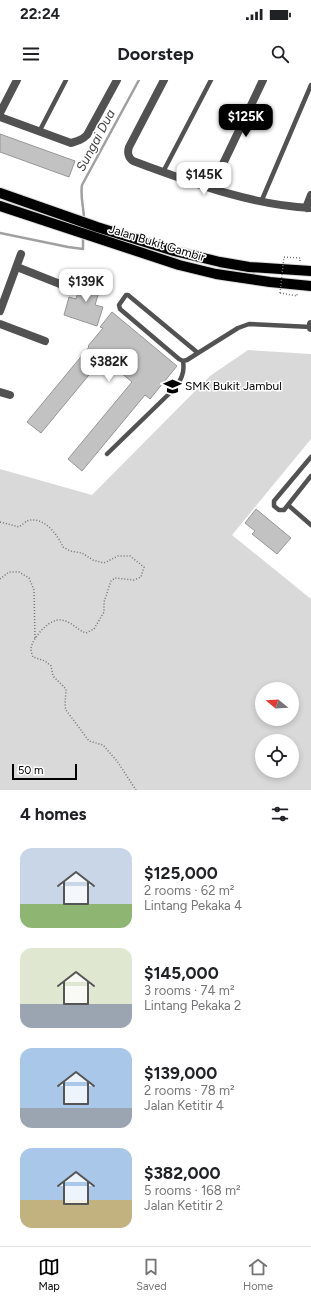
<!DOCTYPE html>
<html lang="en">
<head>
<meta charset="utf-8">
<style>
  body { margin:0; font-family:Figtree,sans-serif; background:#f2f2f2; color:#202124; height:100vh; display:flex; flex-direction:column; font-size:15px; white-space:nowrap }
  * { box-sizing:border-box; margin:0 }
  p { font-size:13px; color:#757577 }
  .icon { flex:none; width:22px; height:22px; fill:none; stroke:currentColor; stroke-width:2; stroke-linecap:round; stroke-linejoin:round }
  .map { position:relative; height:710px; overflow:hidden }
  .sheet { display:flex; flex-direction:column; background:#fff; flex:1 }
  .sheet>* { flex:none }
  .needle { width:26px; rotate:288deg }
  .fabs { position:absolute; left:255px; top:602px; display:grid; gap:8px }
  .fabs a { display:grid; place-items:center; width:44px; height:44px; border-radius:50%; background:#fff; box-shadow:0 2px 6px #0003; font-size:20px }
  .scale { position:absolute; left:12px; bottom:10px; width:65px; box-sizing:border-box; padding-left:4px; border:2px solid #000; border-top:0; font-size:11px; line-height:14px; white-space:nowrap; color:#000; -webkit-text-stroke:3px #fff; paint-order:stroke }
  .price { position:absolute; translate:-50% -34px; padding:0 9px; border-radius:8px; background:#fff; color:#222; font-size:13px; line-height:26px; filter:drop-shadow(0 1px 2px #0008) }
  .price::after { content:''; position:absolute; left:50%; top:24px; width:12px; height:9px; margin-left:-6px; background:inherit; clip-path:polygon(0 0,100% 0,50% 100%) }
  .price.on { background:#000; color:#fff }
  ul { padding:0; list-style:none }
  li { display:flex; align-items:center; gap:12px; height:100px; padding:0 20px }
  li span { display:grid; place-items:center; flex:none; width:112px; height:80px; border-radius:12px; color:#555 }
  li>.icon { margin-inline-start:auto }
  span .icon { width:48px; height:48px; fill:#fffc; stroke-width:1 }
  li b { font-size:17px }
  h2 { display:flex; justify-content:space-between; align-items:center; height:48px; padding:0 20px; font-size:17px }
  .status { display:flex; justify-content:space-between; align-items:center; height:28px; padding:0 20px; background:#fff; direction:ltr }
  .status svg { height:11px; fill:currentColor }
  header { display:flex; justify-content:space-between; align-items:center; height:52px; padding:0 20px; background:#fff; font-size:18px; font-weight:700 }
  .dock { display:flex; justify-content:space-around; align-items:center; height:56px; border-top:1px solid #e0e0e0; background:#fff; font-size:11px; color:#757577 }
  .dock a { display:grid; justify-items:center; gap:2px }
  .dock .on { color:#000 }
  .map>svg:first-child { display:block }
</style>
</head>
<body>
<div class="status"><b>22:24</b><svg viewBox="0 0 49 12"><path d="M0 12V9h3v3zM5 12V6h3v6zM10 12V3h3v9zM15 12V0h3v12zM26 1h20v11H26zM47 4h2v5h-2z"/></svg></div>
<header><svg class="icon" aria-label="menu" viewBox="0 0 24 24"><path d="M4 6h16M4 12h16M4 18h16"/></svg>Doorstep<svg class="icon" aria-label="search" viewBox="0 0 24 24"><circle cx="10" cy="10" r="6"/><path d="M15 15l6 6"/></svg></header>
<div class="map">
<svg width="311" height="710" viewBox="0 0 311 710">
  <rect width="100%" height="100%" fill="#fff"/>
  <!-- green -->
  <path fill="#d9d9d9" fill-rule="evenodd" d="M248,270L311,274V359L232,455L311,519V710H0V389L92,415L210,296ZM262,609H292V639H262ZM262,661H292V691H262Z"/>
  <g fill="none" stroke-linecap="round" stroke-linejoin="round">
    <!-- stream -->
    <path stroke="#a0a0a0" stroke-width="2.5" d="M84,140C84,128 80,117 82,105L139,0
      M0,153L68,167L83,169V155"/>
  </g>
  <!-- building -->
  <path fill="#c2c2c2" stroke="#969696" d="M0,54L75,81L69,97L0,72Z
    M83,196L102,202L95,225L103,227L97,246L64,235L69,217L76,219Z
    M112,232L177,286L150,319L145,315L82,391L68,379L132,302L103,278L41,353L27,342L89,267L88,266L103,248L100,247Z
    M256,429L291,458L277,474L252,454L255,451L245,443Z"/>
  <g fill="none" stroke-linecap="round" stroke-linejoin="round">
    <defs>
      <path id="primary" d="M0,113L97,147L174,171L220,182L249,187L311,191
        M0,126L179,185L216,194L270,202L311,206"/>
    </defs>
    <!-- primary casing -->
    <use href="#primary" stroke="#dbdbdb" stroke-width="12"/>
    <!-- path -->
    <path stroke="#747474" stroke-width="1.5" stroke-dasharray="1 2" stroke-linecap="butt" d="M284,177L300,178V181
      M280,213L297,216V213
      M0,442L19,447C22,445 25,442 27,441C43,435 58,455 63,467L70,471L82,473L93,480L104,483L118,476H130L144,487L141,497L134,500L115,498L111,501L104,522V532L94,549L86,553C77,550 71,541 61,540C50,538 33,557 31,568C31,571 32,575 33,577L45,581L51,586L53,596L66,609C66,616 64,625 66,630L89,661L103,665L117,681L136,710
      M0,499L9,492H19L29,498L34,510L35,558"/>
    <!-- lane -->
    <path stroke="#525252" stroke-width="4.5" d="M39,52L66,0
      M163,92L211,0
      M261,122L311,5
      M198,273L187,280L183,281L179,279L120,229L119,225L126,215H128L198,273L238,248L249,244L311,247
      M107,374L174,309C181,300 185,293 183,281
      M311,377L274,421V426L279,430H284L311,396
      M288,425L311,445"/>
    <!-- street -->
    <path stroke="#525252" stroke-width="8" d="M164,0L129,67C127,73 128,77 133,81C191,102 249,125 311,128
      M0,33L17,0
      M0,37L71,63C78,61 82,60 87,55L117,0
      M212,107L263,0
      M306,128L311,115
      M17,187L65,206
      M0,231L21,174
      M0,244L45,261
      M311,244V248
      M0,312L10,315"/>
    <!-- primary -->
    <use href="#primary" stroke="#000" stroke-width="10"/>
    <!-- path-bridge -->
    <path stroke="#747474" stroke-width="1.5" stroke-dasharray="1 2" stroke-linecap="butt" d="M280,213L284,177"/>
  </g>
  <!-- icons -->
  <defs>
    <symbol id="school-bare" viewBox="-9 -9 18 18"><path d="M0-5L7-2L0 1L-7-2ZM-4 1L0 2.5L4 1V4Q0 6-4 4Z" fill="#000" stroke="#fff" stroke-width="2.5" paint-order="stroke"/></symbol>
  </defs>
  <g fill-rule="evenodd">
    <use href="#school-bare" x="160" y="294" width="25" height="25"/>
  </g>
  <g text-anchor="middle" stroke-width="3" stroke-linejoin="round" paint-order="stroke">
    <!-- street labels -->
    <g font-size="12" fill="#000" stroke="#fff">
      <text transform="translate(157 163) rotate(17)" y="4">Jalan Bukit Gambir</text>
    </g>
    <!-- poi labels -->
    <g font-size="12" fill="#000" stroke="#fff" text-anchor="start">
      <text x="185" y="310">SMK Bukit Jambul</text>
    </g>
    <!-- water labels -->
    <g font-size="13" font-style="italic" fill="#414141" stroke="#fff">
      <text transform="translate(95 60) rotate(-62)" y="5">Sungai Dua</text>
    </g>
  </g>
</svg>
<div class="fabs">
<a><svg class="needle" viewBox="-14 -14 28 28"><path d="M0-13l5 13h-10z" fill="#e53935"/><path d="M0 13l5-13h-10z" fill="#757577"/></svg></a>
<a><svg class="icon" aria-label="locate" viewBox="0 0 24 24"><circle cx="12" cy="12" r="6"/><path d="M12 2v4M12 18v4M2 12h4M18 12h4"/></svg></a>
</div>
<div class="scale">50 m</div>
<b class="price on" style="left:246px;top:58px">$125K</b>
<b class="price" style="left:204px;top:116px">$145K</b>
<b class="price" style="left:86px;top:223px">$139K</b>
<b class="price" style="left:109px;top:303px">$382K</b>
</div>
<section class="sheet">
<h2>4 homes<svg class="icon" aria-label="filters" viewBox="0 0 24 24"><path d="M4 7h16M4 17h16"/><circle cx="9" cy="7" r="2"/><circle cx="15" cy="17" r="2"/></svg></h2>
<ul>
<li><span style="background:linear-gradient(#c9d6e8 70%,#8fb573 0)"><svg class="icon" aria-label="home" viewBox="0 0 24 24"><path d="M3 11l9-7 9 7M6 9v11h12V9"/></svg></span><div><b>$125,000</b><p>2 rooms · 62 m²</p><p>Lintang Pekaka 4</p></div></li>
<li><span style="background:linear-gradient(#dfe7d0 70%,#9aa5b1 0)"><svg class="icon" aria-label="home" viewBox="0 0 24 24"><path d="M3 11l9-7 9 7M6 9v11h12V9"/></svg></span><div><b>$145,000</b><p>3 rooms · 74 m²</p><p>Lintang Pekaka 2</p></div></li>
<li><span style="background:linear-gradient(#a9c7e8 75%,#9aa5b1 0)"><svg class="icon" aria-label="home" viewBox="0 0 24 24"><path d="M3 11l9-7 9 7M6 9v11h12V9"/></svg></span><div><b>$139,000</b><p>2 rooms · 78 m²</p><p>Jalan Ketitir 4</p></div></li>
<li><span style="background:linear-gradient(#a9c7e8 65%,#c2b280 0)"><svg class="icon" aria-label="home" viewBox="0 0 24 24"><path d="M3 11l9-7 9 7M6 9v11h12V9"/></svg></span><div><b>$382,000</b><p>5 rooms · 168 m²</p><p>Jalan Ketitir 2</p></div></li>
</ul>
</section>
<nav class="dock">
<a class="on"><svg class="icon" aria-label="map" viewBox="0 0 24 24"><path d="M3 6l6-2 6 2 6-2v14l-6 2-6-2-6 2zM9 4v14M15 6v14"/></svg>Map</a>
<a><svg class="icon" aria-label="saved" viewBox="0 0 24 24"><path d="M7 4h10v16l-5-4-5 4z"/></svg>Saved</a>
<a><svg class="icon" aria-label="home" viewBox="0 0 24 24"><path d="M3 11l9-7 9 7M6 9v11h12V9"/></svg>Home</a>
</nav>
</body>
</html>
